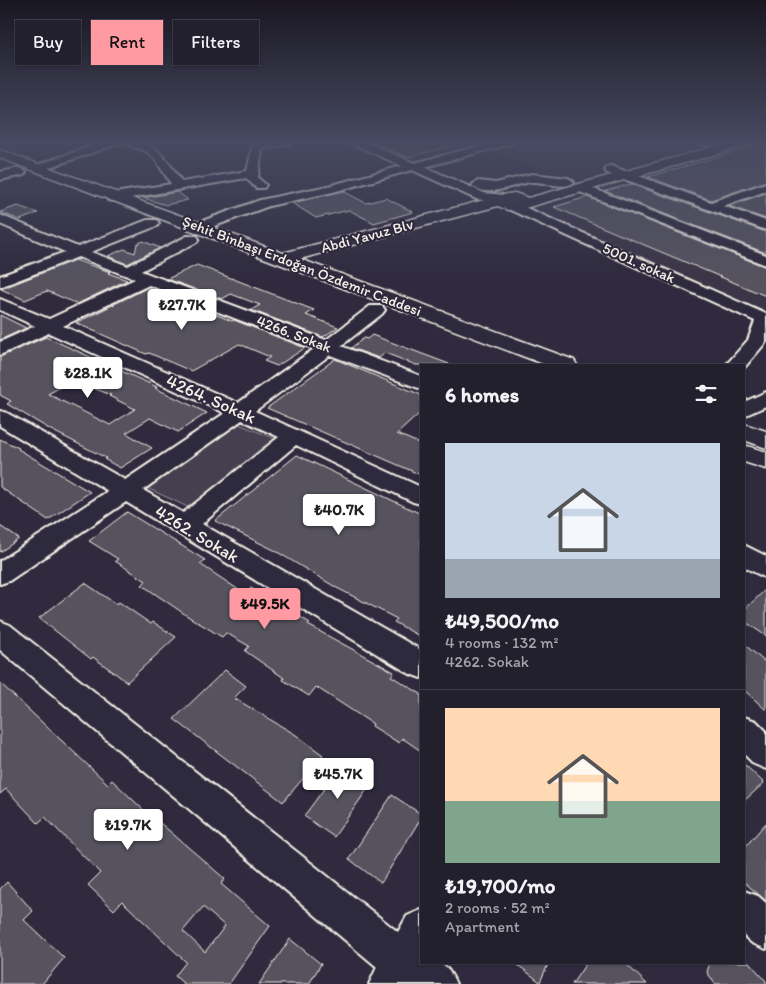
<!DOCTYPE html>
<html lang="en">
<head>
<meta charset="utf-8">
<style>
  body { margin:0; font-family:Itim,sans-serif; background:#2b2836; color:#f1f3f6; height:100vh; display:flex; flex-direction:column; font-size:19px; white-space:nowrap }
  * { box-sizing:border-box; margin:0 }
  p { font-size:16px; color:#a3a3aa }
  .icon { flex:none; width:28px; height:28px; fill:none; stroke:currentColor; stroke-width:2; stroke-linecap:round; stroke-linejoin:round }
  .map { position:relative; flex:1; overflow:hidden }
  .side { position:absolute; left:420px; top:364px; width:325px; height:600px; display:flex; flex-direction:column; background:#23202e; border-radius:0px; box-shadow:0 1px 4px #0004,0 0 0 1px #403e4a }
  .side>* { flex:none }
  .banner { position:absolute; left:15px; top:20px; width:330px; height:45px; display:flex; gap:10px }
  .price { position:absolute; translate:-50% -42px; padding:0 11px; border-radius:5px; background:#fff; color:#222; font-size:16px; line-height:32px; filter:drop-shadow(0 1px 2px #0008) }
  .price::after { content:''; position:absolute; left:50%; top:30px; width:15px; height:11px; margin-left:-8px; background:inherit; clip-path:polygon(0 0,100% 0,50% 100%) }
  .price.selected { background:#ff9aa2; color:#111 }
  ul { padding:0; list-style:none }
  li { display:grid; align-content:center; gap:10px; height:265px; padding:0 25px }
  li+li { border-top:1px solid #403e4a }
  li span { display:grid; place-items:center; height:155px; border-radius:0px; color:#555 }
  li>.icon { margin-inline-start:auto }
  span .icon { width:90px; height:90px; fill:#fffc; stroke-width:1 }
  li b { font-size:21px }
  h2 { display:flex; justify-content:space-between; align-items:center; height:60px; padding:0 25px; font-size:21px }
  .chip { padding:0 18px; border-radius:0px; background:#23202e; box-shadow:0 1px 4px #0004,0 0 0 1px #403e4a; font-size:18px; line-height:45px }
  .chip.selected { background:#ff9aa2; color:#111 }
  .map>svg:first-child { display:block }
</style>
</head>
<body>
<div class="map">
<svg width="766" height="984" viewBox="0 0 766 984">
  <rect width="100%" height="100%" fill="#2f2a3d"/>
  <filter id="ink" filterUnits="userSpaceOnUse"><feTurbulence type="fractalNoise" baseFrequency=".02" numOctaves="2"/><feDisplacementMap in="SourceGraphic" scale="10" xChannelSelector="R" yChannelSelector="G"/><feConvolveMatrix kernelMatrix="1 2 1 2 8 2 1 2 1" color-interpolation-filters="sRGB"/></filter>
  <g filter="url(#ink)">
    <!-- built -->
    <path fill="#3b3647" d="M346,141H766V313L526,208L584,182L560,176L493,152L409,171Z"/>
    <!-- green -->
    <path fill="#454050" stroke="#9c989c" d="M239,424L276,439L194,510L147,488Z"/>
    <!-- building -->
    <path fill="#56525f" stroke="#f4f1e8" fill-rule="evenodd" d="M371,141H454L455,145L408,157Z
      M766,143V181L711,200L648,177Z
      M631,184L766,232V253L605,191Z
      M343,191L366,203L386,198L413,212L374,223L349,210L316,218L292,203Z
      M178,192L188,200L166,205L143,198Z
      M766,193V219L729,206Z
      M587,197L766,267V296L554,207Z
      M18,206L38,213L20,220L0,212Z
      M143,241L160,248L127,264L108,256L124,249L135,253L137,244Z
      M75,260L110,272L108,273L127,280L77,304L47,291L25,300L1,289Z
      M197,265L314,310L306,315L338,327L323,337L251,310L260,305L231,294L222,299L167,279Z
      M149,287L232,321L234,320L305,348L277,366L264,361L270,357L239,344L191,371L149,353L146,354L76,323Z
      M0,315L26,328L0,340Z
      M372,335L449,364V365H416L385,353L379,358L351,348L364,338L367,339Z
      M46,337L157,387L155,388L207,413L178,432L150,418L126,433L152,448L120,468L104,459L106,458L51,430L7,404L11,401L0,395V357ZM73,380L111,395L109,396L135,409L110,425L48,394Z
      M335,359L421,395V412L397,434L421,444V475L267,408Z
      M0,439L19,448L18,449L90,492L48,520L0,487Z
      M297,455L421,514V637L394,622L397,619L337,588L274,550L215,521Z
      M127,512L205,560L200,564L245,594L251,588L263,595L258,599L284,613L288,609L310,623L308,625L394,672L391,676L421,694V751L402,738L399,743L372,726L373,724L316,687L309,696L283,680L284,678L245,651L249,646L226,633L222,637L189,617L142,585L146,581L115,561L118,559L89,541Z
      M0,526L19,539L0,552Z
      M85,583L116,604L119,602L151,624L153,622L176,637L127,682L93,657L91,659L39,618Z
      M766,589V636L744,621V610Z
      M744,644L766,663V710L744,690Z
      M225,670L246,686L234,698L296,735L323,755L283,802L174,719Z
      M0,683L108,784L112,780L151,817L152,816L225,879L221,884L270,926L229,984H184L175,976L186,962L122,901L114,910L88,885L100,873L45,817L38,823L6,789L0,794ZM203,907L225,926L205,952L183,931Z
      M343,763L373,781L334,837L304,816Z
      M744,764L764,783L744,801Z
      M392,795L421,814V818L381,883L349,859Z
      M766,823V901L744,882V848Z
      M7,882L33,911L24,920L64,958L42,984H0V889Z
      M290,939L321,964L309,984H259Z
      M514,962H549L540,982Z
      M587,962H624L647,984H572Z
      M710,962H749L766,981V984H715L707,972Z"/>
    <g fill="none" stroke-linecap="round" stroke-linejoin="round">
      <defs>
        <path id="minor" d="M106,141H121L120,143L42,170L38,172L32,168L34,166Z
          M122,141C157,141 164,156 182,182L247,171L253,145L273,141H293L292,143L262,149L258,178L266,185L264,188H256L246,178L113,201L108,200L107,197L108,194L171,184L155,159L146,151L123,143Z
          M350,141H363L414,163L498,141H514L513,143L425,167L484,193L504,195L510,199L504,203L476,199L412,170L333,192L269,206L204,230L199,231L192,227L194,224L260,200L328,186L402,166L351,143Z
          M696,141H711L712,143L707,146L697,143Z
          M611,166L711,202L766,183V191L723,206L766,221V230L607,173L605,170L607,167Z
          M20,168L26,172L24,175L0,180V172Z
          M532,174L568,178L574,182C566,191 544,181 532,182C516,183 485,200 472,185L478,181L496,183Z
          M581,184L766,255V265L577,191L575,188L577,185Z
          M513,202L766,314V342L744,368V365H726L748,340L755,321L508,209L506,206Z
          M0,215L78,247L147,220H157L159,223L157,226L91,252L128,266L187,236H197L199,239L197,242L141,271L326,340L370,306H382L385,310L382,314L341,346L421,376V389L330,355L255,411L421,487V504L413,502L296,445L202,524L421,650V678L410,674L126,502L9,581L0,584V561L108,491L0,426V411L7,413L125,480L225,413L49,333L0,355V342L35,326L0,310V299L49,319L135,279L78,257L0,287V276L65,252L0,224ZM149,285L314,349L238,403L63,326ZM242,420L279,437L183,513L143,490Z
          M766,392V406L744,416V402Z
          M744,545L766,556V578L744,567Z
          M0,621L10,625L398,932L407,916L421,910V962C443,962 447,963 456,984H369L377,967L0,650Z
          M744,717L756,721L766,731V769L754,764L744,754Z
          M744,891L758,896L766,903V949L752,943L744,936Z"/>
        <path id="major" d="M735,141H754L752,144L525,208L507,210L498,206L300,259L574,360L577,365H546L0,158V150L283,253L507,194L515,193L528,198Z
          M744,424L766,431V448L744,440Z
          M744,445L766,452V469L744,462Z"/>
      </defs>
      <!-- minor casing -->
      <use href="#minor" stroke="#f4f1e8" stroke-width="4"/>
      <!-- major casing -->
      <use href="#major" stroke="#f4f1e8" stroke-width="3"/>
      <!-- minor -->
      <use href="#minor" fill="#2f2a3d" fill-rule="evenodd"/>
      <!-- major -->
      <use href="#major" fill="#2f2a3d" fill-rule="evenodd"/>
    </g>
  </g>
  <!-- sky -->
  <linearGradient id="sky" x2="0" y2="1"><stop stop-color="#1a1722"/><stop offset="0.51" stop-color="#474a62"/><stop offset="1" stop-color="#474a62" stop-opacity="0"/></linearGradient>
  <rect width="766" height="278" fill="url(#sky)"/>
  <g text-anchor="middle" stroke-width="4.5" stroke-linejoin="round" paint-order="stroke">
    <!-- far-street labels -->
    <g font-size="15" fill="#f4f1e8" stroke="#2f2a3d">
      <text transform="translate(367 236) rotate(-15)" y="5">Abdi Yavuz Blv</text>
      <text transform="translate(639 263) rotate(24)" y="5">5001. sokak</text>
      <text transform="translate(302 266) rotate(21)" y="5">Şehit Binbaşı Erdoğan Özdemir Caddesi</text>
      <text transform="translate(294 334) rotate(21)" y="5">4266. Sokak</text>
    </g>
    <!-- street labels -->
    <g font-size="18" fill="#f4f1e8" stroke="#2f2a3d">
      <text transform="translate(211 399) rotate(24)" y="6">4264. Sokak</text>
      <text transform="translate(197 534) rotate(31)" y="6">4262. Sokak</text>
    </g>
  </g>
</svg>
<b class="price" style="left:182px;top:331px">₺27.7K</b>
<b class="price" style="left:88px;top:399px">₺28.1K</b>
<b class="price" style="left:339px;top:536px">₺40.7K</b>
<b class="price selected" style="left:265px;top:630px">₺49.5K</b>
<b class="price" style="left:338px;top:800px">₺45.7K</b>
<b class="price" style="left:128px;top:851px">₺19.7K</b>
<div class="banner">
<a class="chip">Buy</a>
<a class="chip selected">Rent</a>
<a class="chip">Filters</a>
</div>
<section class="side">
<h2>6 homes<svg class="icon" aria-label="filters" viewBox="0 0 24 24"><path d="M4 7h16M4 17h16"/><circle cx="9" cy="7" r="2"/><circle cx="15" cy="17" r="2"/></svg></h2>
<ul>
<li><span style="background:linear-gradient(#c9d6e8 75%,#9aa5b1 0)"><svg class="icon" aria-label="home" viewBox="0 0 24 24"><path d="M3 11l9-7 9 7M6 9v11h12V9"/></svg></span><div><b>₺49,500/mo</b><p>4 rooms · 132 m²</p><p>4262. Sokak</p></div></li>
<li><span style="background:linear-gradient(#ffd9b3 60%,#7fa58c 0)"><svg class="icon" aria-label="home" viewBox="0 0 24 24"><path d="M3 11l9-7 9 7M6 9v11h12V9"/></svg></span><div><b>₺19,700/mo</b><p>2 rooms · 52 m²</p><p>Apartment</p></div></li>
</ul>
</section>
</div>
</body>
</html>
